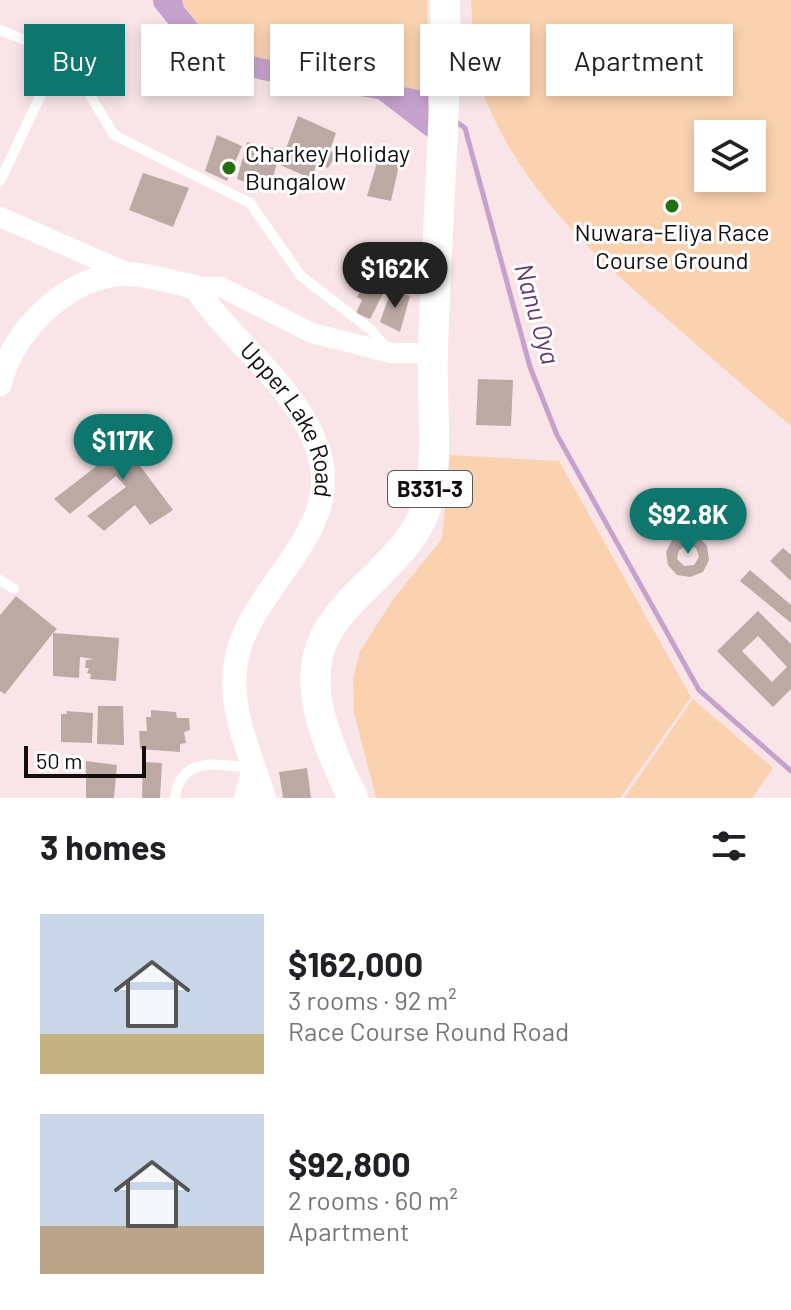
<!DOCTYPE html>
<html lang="en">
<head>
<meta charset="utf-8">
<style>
  body { margin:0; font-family:Barlow,sans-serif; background:#f2f2f2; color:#202124; height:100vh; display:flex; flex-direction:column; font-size:30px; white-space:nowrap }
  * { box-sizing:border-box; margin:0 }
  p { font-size:26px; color:#757577 }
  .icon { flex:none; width:44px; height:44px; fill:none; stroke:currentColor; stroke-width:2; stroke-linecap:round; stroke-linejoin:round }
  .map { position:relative; height:798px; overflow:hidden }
  .drawer { display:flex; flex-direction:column; background:#fff; flex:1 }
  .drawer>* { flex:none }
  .top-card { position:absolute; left:24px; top:24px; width:744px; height:72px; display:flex; gap:16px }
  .controls { position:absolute; left:694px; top:120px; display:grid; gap:16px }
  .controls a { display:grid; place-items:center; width:72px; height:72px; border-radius:0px; background:#fff; box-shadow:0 4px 12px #0003; font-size:40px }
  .scale { position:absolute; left:24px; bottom:20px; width:122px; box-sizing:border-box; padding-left:8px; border:4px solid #130d0d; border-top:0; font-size:22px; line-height:28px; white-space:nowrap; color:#130d0d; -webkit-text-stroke:6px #fff; paint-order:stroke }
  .price { position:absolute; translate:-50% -68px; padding:0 18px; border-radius:28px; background:#0f766e; color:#fff; font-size:26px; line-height:52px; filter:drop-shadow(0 2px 4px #0008) }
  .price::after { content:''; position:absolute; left:50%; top:48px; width:24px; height:18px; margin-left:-12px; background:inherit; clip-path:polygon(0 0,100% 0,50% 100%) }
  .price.on { background:#222; color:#fff }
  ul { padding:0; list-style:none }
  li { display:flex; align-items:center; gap:24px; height:200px; padding:0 40px }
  li span { display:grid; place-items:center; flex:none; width:224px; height:160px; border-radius:0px; color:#555 }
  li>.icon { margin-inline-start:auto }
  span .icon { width:96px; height:96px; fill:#fffc; stroke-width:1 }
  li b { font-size:34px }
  h2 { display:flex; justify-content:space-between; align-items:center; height:96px; padding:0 40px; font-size:34px }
  .chip { padding:0 28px; border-radius:0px; background:#fff; box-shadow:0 4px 12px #0003; font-size:28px; line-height:72px }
  .chip.on { background:#0f766e; color:#fff }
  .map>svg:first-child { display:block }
</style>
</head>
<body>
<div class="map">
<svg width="791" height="798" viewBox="0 0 791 798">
  <rect width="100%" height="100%" fill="#f9e5e7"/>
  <!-- green -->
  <path fill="#fad2b0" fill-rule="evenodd" d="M182,0H427L428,92L247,55L208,36L184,6Z
    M471,0H791V426C754,395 717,363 681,331C603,264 518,190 482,90C472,62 473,30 471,0ZM708,134H752V178H708Z
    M450,455L559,461L691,697L620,798H376L354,713L353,679L360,651L394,598L442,539Z
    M693,699L773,768L752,798H624Z"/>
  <!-- water -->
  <path fill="#c5a2cd" d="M153,0H182L184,7L208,36L247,55L428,92L430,139L378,99L262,80L221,68L188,49L154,6Z"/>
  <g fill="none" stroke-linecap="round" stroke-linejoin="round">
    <!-- stream -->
    <path stroke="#c5a2cd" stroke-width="5" d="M455,121L465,128L530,367L557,435L699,690L791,771"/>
  </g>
  <!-- building -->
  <path fill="#bca9a4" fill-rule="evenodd" d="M298,116L336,133L330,150L336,155L328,168L318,164L310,178L280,165Z
    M217,135L242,146L227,181L205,171Z
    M247,142L281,150L269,190L237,179Z
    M382,146L402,152L391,201L367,196Z
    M143,173L189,188L173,227L129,210Z
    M364,285L371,290L377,287L385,290L370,319L356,313L362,300L357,297Z
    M391,290L410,296L400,332L380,322Z
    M478,379L513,380L511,426L476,425Z
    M156,420L172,440L138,463L173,510L150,525L135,505L104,531L87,516L126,487L116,476L70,514L54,499Z
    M684,534L698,536L707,546L709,560L703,572L690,577L677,575L668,565L666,552L672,540ZM687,545L696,548L699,557L694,565L684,566L677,559L679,550Z
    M783,548L791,555V581L770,561Z
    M750,570L791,605V623L740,581Z
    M16,596L57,629L53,633L119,638L116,681L90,679L91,674L87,673L89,668H85L86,660L94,659L80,657L79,678L53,676V633L5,694L0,691V615Z
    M758,611L791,644V689L773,707L717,651ZM758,636L787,667L772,682L742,651Z
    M98,706H123L124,745L97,744Z
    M151,710L176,712L177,718H189L190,730L184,732L186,743L180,744V752L140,749L139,731H147L146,717H151Z
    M66,711L93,713L92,743L61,742V714H67Z
    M86,761L117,765L114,798H86Z
    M143,762L162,763L160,798H142Z
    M307,768L311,798H283L279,772Z"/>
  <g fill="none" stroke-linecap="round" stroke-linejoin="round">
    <!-- service -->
    <path stroke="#fff" stroke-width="10" d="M0,30L67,57L114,135L250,203L301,276L371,330L387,349
      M0,181L46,84
      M0,580L14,589
      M175,798C180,754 221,765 252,768"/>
    <!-- minor -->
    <path stroke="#fff" stroke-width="20" d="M0,217L128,273
      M195,287H221L312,333L391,353H433
      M244,798L252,768"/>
    <!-- tertiary -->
    <path stroke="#fff" stroke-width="24" id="s1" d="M0,384C11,331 71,273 127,274C149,274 174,283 195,287C232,343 293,382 317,447C348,528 254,583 237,656C226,707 250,751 264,798"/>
    <!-- primary -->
    <path stroke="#fff" stroke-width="30" d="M353,798C330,749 297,683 328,631C344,604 368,586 389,563C407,545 424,523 429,497C439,450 431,399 433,351C436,234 447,117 445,0"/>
  </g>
  <!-- markers -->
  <g fill="#256e0d" stroke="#fff" stroke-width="3">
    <circle cx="229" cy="168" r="8"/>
    <circle cx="672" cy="206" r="8"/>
  </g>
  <g text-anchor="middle" stroke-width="6" stroke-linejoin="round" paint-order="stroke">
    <!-- shield labels -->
    <rect fill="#fff" stroke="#5a5656" stroke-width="2" x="388" y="471" width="84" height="36" rx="6"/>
    <g font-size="22" font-weight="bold" fill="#130d0d">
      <text x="430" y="497">B331-3</text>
    </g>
    <!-- poi labels -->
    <g font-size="24" fill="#130d0d" stroke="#fff" text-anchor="start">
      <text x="245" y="162">Charkey Holiday<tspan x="245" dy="28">Bungalow</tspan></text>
      <text x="672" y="241" text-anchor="middle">Nuwara-Eliya Race<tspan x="672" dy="28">Course Ground</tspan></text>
    </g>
    <!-- street labels -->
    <g font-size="24" fill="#130d0d" stroke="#fff">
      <text dy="8" stroke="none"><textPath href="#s1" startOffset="414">Upper Lake Road</textPath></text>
    </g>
    <!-- water labels -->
    <g font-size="26" font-style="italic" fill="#673970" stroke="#fff">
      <text transform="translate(537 314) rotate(74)" y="9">Nanu Oya</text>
    </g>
  </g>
</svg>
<div class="controls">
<a><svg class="icon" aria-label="layers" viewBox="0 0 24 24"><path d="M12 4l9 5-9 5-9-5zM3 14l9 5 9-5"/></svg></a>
</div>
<div class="scale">50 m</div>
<b class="price on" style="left:395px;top:310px">$162K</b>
<b class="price" style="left:123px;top:482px">$117K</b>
<b class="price" style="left:688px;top:556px">$92.8K</b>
<div class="top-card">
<a class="chip on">Buy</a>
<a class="chip">Rent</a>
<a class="chip">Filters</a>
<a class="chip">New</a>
<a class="chip">Apartment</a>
</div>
</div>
<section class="drawer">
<h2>3 homes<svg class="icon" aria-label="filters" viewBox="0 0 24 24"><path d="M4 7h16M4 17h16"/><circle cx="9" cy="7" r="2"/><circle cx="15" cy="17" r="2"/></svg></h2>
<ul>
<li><span style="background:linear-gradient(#c9d6e8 75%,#c2b280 0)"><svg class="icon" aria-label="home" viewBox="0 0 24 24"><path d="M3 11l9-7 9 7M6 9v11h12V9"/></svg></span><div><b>$162,000</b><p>3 rooms · 92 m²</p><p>Race Course Round Road</p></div></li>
<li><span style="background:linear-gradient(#c9d6e8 70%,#b9a48a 0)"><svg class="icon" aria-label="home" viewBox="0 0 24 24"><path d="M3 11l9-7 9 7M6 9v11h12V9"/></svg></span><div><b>$92,800</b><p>2 rooms · 60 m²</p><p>Apartment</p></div></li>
</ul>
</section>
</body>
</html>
